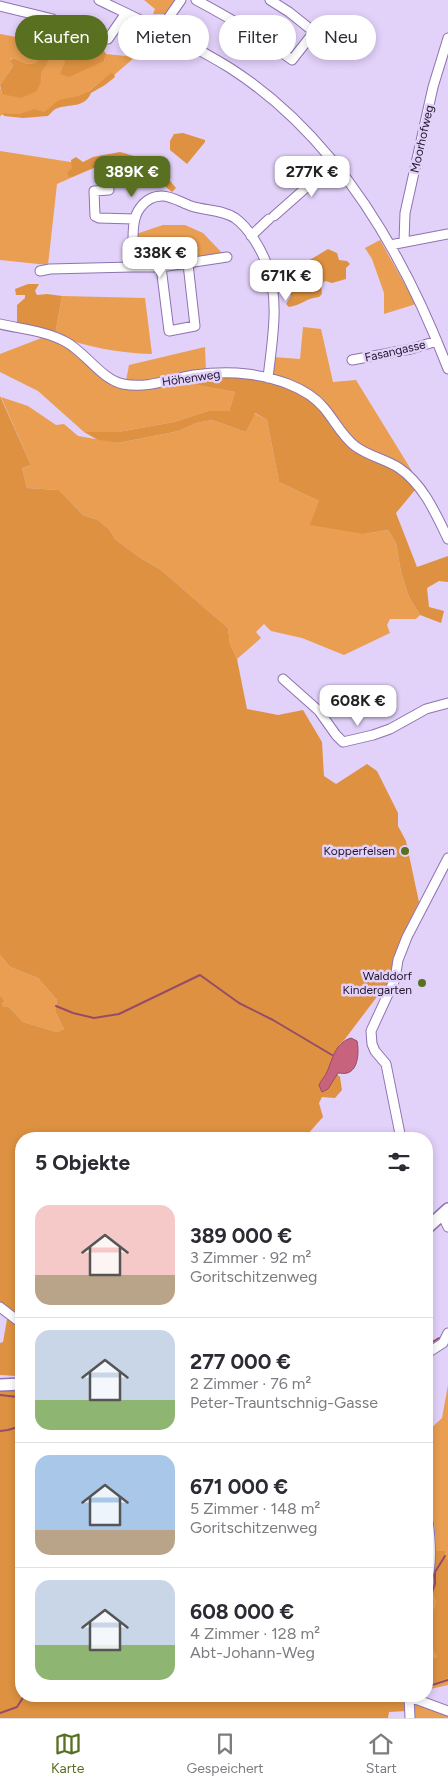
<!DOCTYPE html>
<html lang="de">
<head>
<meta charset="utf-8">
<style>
  body { margin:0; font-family:Figtree,sans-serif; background:#f7f7f7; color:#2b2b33; height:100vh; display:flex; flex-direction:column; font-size:19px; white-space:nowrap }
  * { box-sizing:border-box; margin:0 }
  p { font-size:16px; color:#7c7c81 }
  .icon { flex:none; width:28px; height:28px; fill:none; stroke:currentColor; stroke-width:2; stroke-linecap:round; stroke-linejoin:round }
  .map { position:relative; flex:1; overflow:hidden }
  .side { position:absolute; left:15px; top:1132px; width:418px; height:570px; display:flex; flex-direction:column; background:#fff; border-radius:20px; box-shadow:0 2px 8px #0003 }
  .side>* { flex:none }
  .top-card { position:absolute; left:15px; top:15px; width:419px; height:45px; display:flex; gap:10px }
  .price { position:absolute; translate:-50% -42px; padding:0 11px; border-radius:10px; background:#fff; color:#222; font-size:16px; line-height:32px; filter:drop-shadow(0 1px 2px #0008) }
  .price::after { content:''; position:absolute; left:50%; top:30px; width:15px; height:11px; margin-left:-8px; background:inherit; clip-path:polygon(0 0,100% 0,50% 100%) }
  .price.on { background:#597021; color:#fff }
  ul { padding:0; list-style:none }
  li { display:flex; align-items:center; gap:15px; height:125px; padding:0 20px }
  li+li { border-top:1px solid #e1e1e2 }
  li span { display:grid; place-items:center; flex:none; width:140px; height:100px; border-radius:15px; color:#555 }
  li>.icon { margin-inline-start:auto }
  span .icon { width:60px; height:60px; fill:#fffc; stroke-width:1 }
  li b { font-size:21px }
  h2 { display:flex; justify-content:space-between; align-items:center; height:60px; padding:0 20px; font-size:21px }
  .pill { padding:0 18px; border-radius:22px; background:#fff; box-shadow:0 2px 8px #0003; font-size:18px; line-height:45px }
  .pill.on { background:#597021; color:#fff }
  .menu { display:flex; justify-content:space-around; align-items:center; height:70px; border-top:1px solid #e1e1e2; background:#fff; font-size:14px; color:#7c7c81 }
  .menu a { display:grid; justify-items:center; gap:2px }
  .menu .on { color:#597021 }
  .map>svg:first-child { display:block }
</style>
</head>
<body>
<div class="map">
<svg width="448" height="1718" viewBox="0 0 448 1718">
  <rect width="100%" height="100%" fill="#e2d1f9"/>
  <!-- green -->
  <path fill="#e99e51" d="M144,0H175L165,14H153L155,9Z
    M0,34L39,41L43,51L36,63L27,64L13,58L10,59L13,66L0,85Z
    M58,54L65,62L104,61L106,54L135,57L113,76L104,79L81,97L45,112L1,115L0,117V87L2,94L41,81L42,72L51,55Z
    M0,151L77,163L75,176L57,184L48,265L0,260Z
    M163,225H185L203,233L225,256L138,265L136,263V234Z
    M380,240L416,304L384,314V293L372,259L365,248Z
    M62,296L145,298L152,354C118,353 87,347 55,335Z
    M303,327L321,329L333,382L356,380L423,489L351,440L274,377L272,373L273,357L300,359Z
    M44,337L71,349L116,385L197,378L193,384L235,392L229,411H208L174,422L118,432H84L38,391L0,372V354Z
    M205,347L206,372L140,383L126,381L129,365Z
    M1,397L28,406L56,425L64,424L78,436L118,443L179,431L196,423L212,420L246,432L254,413L267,420L279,482L319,501L364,534L388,530L396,543L401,572L409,597L420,615L416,619H390L387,625L390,633L344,655L302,638L271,631L264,624L256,632L261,638L237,659L230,644L228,628L161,570L139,557L115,539L109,529L98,520L83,515L59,490L27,488L22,468L31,465Z
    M0,955L10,967L38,978L57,1000L55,1011L64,1029L57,1032L23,1022L9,1007H4L2,1004L5,1001L0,995Z
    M448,1385V1685L426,1690V1597C446,1573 431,1505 427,1475C425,1462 426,1447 426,1433L442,1418Z
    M418,1702L448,1714V1718H413V1706Z"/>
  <!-- forest -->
  <path fill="#de9241" d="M39,41L99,43L106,54L104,61L69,77L60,74L65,62L58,54L52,55L42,72L41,81L37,91L21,98L2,94L0,85L13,66L10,60L13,58L27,64L36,63L43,51Z
    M111,73L114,74L115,77L105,85L91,93C85,108 70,104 58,108C54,109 51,113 48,116L23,118L4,116L3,113C15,115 23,114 34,109L44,112L59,100L79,96L89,91Z
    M183,133L205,140V142L187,164L170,150V141L174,134Z
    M120,152C147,159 159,166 176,188L172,192L156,179L122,161L103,164L75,176L69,177L67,173L72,168L71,160L76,157L83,162L93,157Z
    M328,249L337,253L339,260L347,261L350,264L346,268V279L332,283L325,281L321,285L322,294L319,297C306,298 302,305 289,307L286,304L291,296L289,288L297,280L308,284L312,281L308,261Z
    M28,284H39L35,291L37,295L47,294L62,296L55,335L17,326V305L25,298V295H16L15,289Z
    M244,376L269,381L307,397L319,407L352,448L402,475L415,490L396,513L417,567L448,556V582L439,581L427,588L429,607L444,611L441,623L420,615L409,597L401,572L396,543L388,530L364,534L310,525L319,501L279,482L267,420L255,413L246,432L212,420L196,423L179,431L118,443L98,440L84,432H118L174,422L208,411H229L235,392L192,384L197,378Z
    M0,396L31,465L22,468L27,488L59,490L83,515L98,520L109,529L115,539L139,557L161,570L228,628L230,644L237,659L247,709L278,715L303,710L322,742L324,776L336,784L367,764L377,771L398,813V826L406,841L419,902L404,932L388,991L376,998L345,1039L339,1045L331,1069L340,1077L342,1090L335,1098L322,1097L319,1103L323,1117L307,1135V1139H21V1266L17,1271L21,1275V1374L17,1376L0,1375V1343L3,1342L7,1319L0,1308V995L5,1001L2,1004L4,1007H9L23,1022L57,1032L64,1029L55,1011L57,1000L38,978L10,967L0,955Z
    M21,1387V1696H403L407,1711L389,1712L388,1718H0V1388Z
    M436,1551H445V1558L448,1560V1678L426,1686V1662L438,1657L426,1640V1631L437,1602L430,1588L433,1557H436Z"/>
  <!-- water -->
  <path fill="#c8637e" stroke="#964c66" d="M351,1038L357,1041C359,1050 359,1070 347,1073C344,1074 341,1073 338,1073L328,1089L322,1092L319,1085C321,1080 325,1077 327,1072C333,1058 335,1043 351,1038Z"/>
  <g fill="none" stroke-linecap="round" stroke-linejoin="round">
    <!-- stream -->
    <path stroke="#964c66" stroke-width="2" d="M56,1006L73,1013L94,1018L119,1014L200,975L239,1003L273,1020L332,1055
      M426,1346L439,1338
      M0,1395L18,1397L21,1396
      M0,1431L8,1430L21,1426
      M426,1599L432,1592L435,1584V1572L445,1556
      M426,1687L448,1680
      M0,1713L17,1707L24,1696"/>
    <defs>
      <path id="minor" d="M99,0C142,21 188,42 230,68C336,136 404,254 448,369
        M196,0C230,18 262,37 292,60L314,32L289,12L270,0
        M0,6L53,19
        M160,30L181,0
        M108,39L126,13
        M109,190L94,191L95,216L99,218L134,219
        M274,216L334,163
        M251,236L269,219
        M404,241L405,213L433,87L448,38
        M390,245L448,234
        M132,267H161L227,257
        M161,267L169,331L195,326L188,264
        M40,271L50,269L132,267C135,249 129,222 140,208C145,201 153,196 162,196C172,196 182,203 191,206C206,211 221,209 235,218C249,228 261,249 267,265C280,301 272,341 268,378
        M0,324C21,329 46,331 66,342C85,352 102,380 123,384C147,389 170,379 194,375C210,373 230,372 247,374C273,377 307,387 324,408C335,421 342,436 355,446C368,456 385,459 399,468C423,484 436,514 448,539
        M352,360L411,349L437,341
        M283,679L319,711L336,735L343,742L373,735L390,729L426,709L448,703
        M401,1139L386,1064L375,1051L372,1044L371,1031L395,979L398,960L407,937L448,858
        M442,1214L448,1227
        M0,1307L17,1320L21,1321
        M426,1354L443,1343L448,1333
        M426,1508C430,1531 434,1562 426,1584
        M409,1696L410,1718
        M410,1697L448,1711"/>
      <path id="major" d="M426,1229L448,1209
        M0,1385L21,1384"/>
    </defs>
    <!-- minor casing -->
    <use href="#minor" stroke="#8e73b0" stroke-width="11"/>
    <!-- major casing -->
    <use href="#major" stroke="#8e73b0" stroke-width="14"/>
    <!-- minor -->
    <use href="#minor" stroke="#fff" stroke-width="9"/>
    <!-- major -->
    <use href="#major" stroke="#fff" stroke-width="11"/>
  </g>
  <!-- markers -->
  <g fill="#597021" stroke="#e2d1f9" stroke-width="2">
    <circle cx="405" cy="851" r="5"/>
    <circle cx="422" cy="983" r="5"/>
  </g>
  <g text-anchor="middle" stroke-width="5" stroke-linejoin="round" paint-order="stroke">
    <!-- street labels -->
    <g font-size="12" fill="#20152d" stroke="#e2d1f9">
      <text transform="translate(422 139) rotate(-77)" y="4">Moorhofweg</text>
      <text transform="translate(395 351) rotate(-13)" y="4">Fasangasse</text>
      <text transform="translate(191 378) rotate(-8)" y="4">Höhenweg</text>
    </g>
    <!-- poi labels -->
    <g font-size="12" fill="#20152d" stroke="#e2d1f9" text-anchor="end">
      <text x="395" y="855">Kopperfelsen</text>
      <text x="412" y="980">Walddorf<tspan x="412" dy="14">Kindergarten</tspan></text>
    </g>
  </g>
</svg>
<b class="price on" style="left:132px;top:198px">389K €</b>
<b class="price" style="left:312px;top:198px">277K €</b>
<b class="price" style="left:160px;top:279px">338K €</b>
<b class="price" style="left:286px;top:302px">671K €</b>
<b class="price" style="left:358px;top:727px">608K €</b>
<div class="top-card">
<a class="pill on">Kaufen</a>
<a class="pill">Mieten</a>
<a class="pill">Filter</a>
<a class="pill">Neu</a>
</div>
<section class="side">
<h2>5 Objekte<svg class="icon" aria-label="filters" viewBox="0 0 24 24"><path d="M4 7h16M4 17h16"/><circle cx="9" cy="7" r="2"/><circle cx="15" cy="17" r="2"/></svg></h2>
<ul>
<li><span style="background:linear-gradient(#f6c9c9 70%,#b9a48a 0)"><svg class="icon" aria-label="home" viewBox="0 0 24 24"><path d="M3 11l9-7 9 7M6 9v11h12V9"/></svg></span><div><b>389 000 €</b><p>3 Zimmer · 92 m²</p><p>Goritschitzenweg</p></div></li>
<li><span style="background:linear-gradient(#c9d6e8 70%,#8fb573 0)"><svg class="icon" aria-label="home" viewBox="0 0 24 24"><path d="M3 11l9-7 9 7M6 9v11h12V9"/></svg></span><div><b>277 000 €</b><p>2 Zimmer · 76 m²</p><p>Peter-Trauntschnig-Gasse</p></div></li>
<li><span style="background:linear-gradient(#a9c7e8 75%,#b9a48a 0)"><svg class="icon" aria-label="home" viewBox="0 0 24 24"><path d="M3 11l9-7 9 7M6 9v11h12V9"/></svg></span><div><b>671 000 €</b><p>5 Zimmer · 148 m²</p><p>Goritschitzenweg</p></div></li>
<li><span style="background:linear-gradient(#c9d6e8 65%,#8fb573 0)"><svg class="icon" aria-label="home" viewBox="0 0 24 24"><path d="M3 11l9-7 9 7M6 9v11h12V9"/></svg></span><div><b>608 000 €</b><p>4 Zimmer · 128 m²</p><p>Abt-Johann-Weg</p></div></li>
</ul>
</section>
</div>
<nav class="menu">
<a class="on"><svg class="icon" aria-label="map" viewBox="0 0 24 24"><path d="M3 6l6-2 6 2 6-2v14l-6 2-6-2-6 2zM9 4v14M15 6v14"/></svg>Karte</a>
<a><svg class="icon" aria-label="saved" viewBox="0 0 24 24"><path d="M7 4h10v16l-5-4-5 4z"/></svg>Gespeichert</a>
<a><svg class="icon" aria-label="home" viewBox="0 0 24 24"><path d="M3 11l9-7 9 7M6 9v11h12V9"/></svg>Start</a>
</nav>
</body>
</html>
